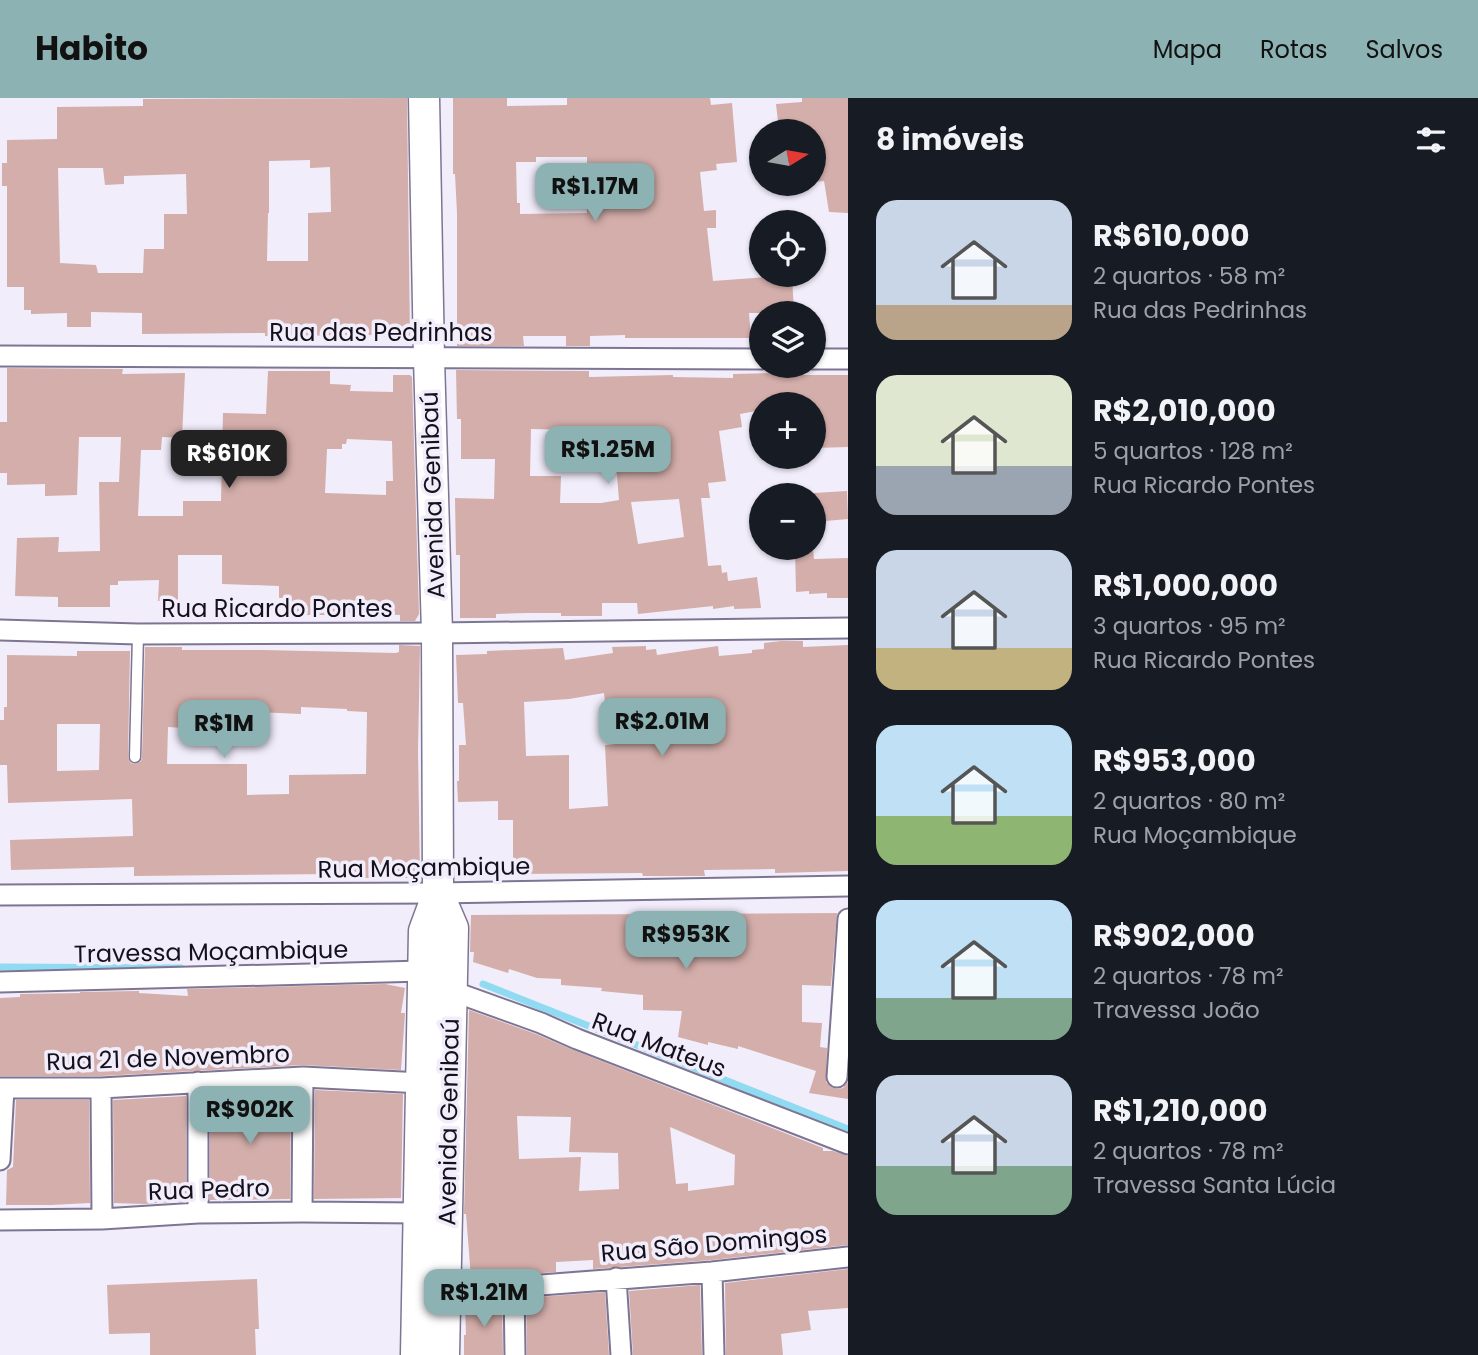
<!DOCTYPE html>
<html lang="pt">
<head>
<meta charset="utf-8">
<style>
  body { margin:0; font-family:Poppins,sans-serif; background:#242831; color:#f1f3f6; height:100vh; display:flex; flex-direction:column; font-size:26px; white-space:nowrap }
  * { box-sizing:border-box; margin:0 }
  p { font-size:23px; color:#9ea1a6 }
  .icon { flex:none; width:38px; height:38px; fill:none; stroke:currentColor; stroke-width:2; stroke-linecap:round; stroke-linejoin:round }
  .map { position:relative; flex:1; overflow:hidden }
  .side { display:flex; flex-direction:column; background:#171b24; width:630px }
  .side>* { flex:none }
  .needle { width:46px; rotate:79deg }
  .controls { position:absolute; left:749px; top:21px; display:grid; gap:14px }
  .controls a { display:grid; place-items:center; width:77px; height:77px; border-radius:50%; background:#171b24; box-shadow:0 2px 5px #0004; font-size:35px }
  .price { position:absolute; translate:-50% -60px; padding:0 16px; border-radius:14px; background:#8db2b3; color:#111; font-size:23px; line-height:46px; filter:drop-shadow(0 2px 4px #0008) }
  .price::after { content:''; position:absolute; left:50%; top:42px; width:21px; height:16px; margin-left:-10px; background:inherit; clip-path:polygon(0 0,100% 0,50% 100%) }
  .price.selected { background:#222; color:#fff }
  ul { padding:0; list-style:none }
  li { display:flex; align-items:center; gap:21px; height:175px; padding:0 28px }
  li span { display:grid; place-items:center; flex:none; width:196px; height:140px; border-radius:21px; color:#555 }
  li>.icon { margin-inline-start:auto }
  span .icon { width:84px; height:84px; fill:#fffc; stroke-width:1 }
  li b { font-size:30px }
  h2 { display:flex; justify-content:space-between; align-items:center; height:84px; padding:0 28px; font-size:30px }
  header { display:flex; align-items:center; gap:42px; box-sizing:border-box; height:98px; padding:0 35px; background:#8db2b3; color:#111 }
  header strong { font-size:33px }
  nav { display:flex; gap:38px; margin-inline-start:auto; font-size:24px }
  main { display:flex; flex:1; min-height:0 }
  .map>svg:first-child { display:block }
</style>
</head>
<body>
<header>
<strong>Habito</strong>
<nav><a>Mapa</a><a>Rotas</a><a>Salvos</a></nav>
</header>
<main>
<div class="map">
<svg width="848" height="1257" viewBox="0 0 848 1257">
  <rect width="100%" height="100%" fill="#f1edfb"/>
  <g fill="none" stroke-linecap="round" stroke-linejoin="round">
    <!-- stream -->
    <path stroke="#90dbf2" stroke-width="7" d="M0,869L181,870
      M483,886L848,1031"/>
  </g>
  <!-- building -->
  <path fill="#d4aeaa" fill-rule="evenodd" d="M407,0L410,239H380V237L265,238V235L142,236V215L91,214V229H67V215L31,216V212H24V189H7V88H2V65H7V42L57,41V9L143,8V1ZM310,62V70L330,69L331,114L308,115V163H267L268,115H269V63ZM58,70H103L105,87L124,86V78L186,76L187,116H164V151H144L143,175H98L96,167L60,165Z
    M453,0H507V8L567,7V0H710L711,7L732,5L737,64L716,66L717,72L700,74L704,113L716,112V130H707L713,183L792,177L794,215H749L751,240H625V237L590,238V248H566V238H523L524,248H457V115L455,76H453ZM536,59H587V115L520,116V105H517L516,64H536Z
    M802,0H848V115L829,114L824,83L814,84V33H779L776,6L802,4Z
    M7,270L123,271L122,276L185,275L182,340L162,339L161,352H141L138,418H183V403H221L223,315L266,316L268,273H330V286L351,287L350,293L393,294V277H410L412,279L419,516L415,523H400V517L345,515V517H303V514H283L284,500H279V488L222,486V457H178V503H158L159,482L118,483V487H110V509H58V499L15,498L17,440L59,439L58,454L100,453L99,384H119L121,339H79L77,397L45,398V386L7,387V375H0V324H7ZM347,341L392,343L393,383H386V397L325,395L327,351H342V346H346Z
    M456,272L589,273V279L673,277V279L733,280V276L777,275V277H848V349L814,350V306H761V312L740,316L742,329L719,333L726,383L708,385L710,400H701L708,468L721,467L722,475L727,474L728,483L757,479L761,510L734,511V508L713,511V508L638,516L637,505H602V518H561V515H526L496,516V520H460V457H456L455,400L494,401L495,361H461V321H457ZM531,331L573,332L576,351L600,346L604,367L616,365L619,402L601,405H560L561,378H530ZM679,401L684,439L638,446L631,404Z
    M847,393L848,421L814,424V395Z
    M795,450H813L814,461L848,460V500H827V495L809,496V493L796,494Z
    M781,543H803V549L848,547V773L775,775V771L704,772L705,778H643L642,775L513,776V722H498V703L458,704L457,683H459V647H466L463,605H458L456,557L487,556V553L563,550L565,562L613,555L612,549L646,548V552L656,551L657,557L718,548L719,558L752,555V552L764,551V545ZM604,595L605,604L621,601L628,645L605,647L608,708L569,711V657L526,658L524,604L569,601Z
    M399,547L420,548L418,653L420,780H330V776L134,778V769L11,772L10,742L133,738L132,701L8,705L7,667H0V622H4V609H7V557L77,558V553H130L128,659L131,665L136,666L141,663L142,659L145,549H182V552H263L396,555L399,554ZM301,609L347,611V613L367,614L366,676L289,677V696L247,697V666H167L168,629L199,631V617H257V614L301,616ZM57,626H100L99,672L57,673Z
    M837,815L831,888L802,887V924L822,925L820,949L827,950L826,984L831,989L837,991L843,990L848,984V1001L809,995L816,973L738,948V951L708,944V947L678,939L682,913L643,912V897L601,893L602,890L561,887V881L537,880L509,871L508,875L473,864L474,854H470L471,817Z
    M385,886L405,890L401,915H405L401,972L302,967L101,978H0V900L20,899V896L80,895V894L137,893H139V895L188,898L187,891Z
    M469,912L536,936L573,952L823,1050V1053H833L848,1058V1147L711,1162L593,1171V1162L556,1164V1174L471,1180L466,1116H464ZM517,1018L571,1019L569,1054L618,1055L619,1091L579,1093L581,1059L519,1061ZM670,1029L735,1057L734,1087L688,1093V1085L676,1086Z
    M291,992L290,1101L210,1102V996Z
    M315,992L403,996L401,1100L314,1101Z
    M186,998V1103L144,1106L114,1105L113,1002Z
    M16,1002H89L90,1105L51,1107H6L7,1072L13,1069Z
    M848,1171V1210L808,1213L811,1232L781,1236L783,1257H726L725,1185Z
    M257,1181L259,1231H255L256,1257H150V1235L109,1236L107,1187Z
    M700,1187L702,1257H633L629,1193Z
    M605,1194L609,1257H527L526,1200Z
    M502,1202L503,1257H464V1237H466L465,1206Z"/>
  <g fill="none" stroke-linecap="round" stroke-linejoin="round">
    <defs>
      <path id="lane" d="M135,659L138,536"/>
      <path id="street" d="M0,258L761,261
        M814,261H848
        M0,532L138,536L437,535L848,530
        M0,797L438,795L848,788
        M0,884L423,873
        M452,893L541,925L577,941L848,1046
        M837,979L848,821
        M198,984V1115
        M0,990H101L303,979L422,985
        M101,990L102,1121
        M0,1062L4,990
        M302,1114L303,979
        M0,1122L102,1121L198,1115L302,1114L419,1115
        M712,1174L714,1257
        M616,1180L621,1257
        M514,1189L515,1257
        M434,1195L712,1174L848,1159"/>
      <path id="primary" d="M438,795L453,830L444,1257
        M416,1257L424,833L438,795V787L437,535L429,260L424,0"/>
    </defs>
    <!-- lane casing -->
    <use href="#lane" stroke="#7e7592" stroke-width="13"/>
    <!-- street casing -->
    <use href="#street" stroke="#7e7592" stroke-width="23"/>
    <!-- primary casing -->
    <use href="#primary" stroke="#7e7592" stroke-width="33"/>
    <!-- lane -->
    <use href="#lane" stroke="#fff" stroke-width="10"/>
    <!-- street -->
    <use href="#street" stroke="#fff" stroke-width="19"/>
    <!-- primary -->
    <use href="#primary" stroke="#fff" stroke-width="30"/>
  </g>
  <g text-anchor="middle" stroke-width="7" stroke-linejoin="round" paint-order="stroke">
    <!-- street labels -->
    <g font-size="24" fill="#15111c" stroke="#f1edfb">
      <text x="381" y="243">Rua das Pedrinhas</text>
      <text transform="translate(433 397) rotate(-92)" y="8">Avenida Genibaú</text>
      <text x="277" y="519">Rua Ricardo Pontes</text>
      <text transform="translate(424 770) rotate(-1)" y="8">Rua Moçambique</text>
      <text transform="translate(211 854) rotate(-1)" y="8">Travessa Moçambique</text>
      <text transform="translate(659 947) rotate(21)" y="8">Rua Mateus</text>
      <text transform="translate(168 960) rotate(-2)" y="8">Rua 21 de Novembro</text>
      <text transform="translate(449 1024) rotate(-89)" y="8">Avenida Genibaú</text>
      <text transform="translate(209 1092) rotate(-2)" y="8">Rua Pedro</text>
      <text transform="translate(714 1146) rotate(-5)" y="8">Rua São Domingos</text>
    </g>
  </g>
</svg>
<div class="controls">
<a><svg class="needle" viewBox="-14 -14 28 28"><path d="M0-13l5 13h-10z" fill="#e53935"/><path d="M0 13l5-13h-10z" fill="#9ea1a6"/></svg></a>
<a><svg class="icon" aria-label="locate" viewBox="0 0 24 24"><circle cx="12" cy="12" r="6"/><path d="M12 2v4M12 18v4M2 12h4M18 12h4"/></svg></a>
<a><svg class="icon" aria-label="layers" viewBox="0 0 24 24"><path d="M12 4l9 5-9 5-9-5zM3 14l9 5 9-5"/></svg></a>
<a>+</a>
<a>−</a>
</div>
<b class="price" style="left:595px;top:125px">R$1.17M</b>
<b class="price" style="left:608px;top:388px">R$1.25M</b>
<b class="price selected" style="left:229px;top:392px">R$610K</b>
<b class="price" style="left:662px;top:660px">R$2.01M</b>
<b class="price" style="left:224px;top:662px">R$1M</b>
<b class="price" style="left:686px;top:873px">R$953K</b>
<b class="price" style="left:250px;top:1048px">R$902K</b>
<b class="price" style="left:484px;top:1231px">R$1.21M</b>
</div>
<section class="side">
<h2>8 imóveis<svg class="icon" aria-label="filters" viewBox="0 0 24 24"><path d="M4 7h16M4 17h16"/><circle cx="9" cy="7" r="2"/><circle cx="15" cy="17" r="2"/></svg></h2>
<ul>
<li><span style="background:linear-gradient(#c9d6e8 75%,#b9a48a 0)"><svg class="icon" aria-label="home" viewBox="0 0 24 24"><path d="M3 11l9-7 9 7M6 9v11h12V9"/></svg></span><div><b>R$610,000</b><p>2 quartos · 58 m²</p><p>Rua das Pedrinhas</p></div></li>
<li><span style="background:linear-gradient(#dfe7d0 65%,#9aa5b1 0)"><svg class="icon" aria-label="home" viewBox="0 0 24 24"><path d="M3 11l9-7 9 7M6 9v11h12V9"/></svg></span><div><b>R$2,010,000</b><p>5 quartos · 128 m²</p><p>Rua Ricardo Pontes</p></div></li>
<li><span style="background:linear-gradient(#c9d6e8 70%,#c2b280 0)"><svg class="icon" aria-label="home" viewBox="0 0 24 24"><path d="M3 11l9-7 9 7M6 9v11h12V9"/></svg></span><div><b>R$1,000,000</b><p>3 quartos · 95 m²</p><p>Rua Ricardo Pontes</p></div></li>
<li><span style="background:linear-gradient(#bfe0f5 65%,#8fb573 0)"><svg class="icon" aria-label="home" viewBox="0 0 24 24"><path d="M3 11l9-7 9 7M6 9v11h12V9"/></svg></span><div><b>R$953,000</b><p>2 quartos · 80 m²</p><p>Rua Moçambique</p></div></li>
<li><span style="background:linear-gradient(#bfe0f5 70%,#7fa58c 0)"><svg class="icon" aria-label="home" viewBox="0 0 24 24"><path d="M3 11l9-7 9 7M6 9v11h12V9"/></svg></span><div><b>R$902,000</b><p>2 quartos · 78 m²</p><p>Travessa João</p></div></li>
<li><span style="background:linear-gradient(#c9d6e8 65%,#7fa58c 0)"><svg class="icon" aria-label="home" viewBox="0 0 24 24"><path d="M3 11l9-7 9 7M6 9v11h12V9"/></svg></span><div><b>R$1,210,000</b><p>2 quartos · 78 m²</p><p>Travessa Santa Lúcia</p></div></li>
</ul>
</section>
</main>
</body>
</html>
